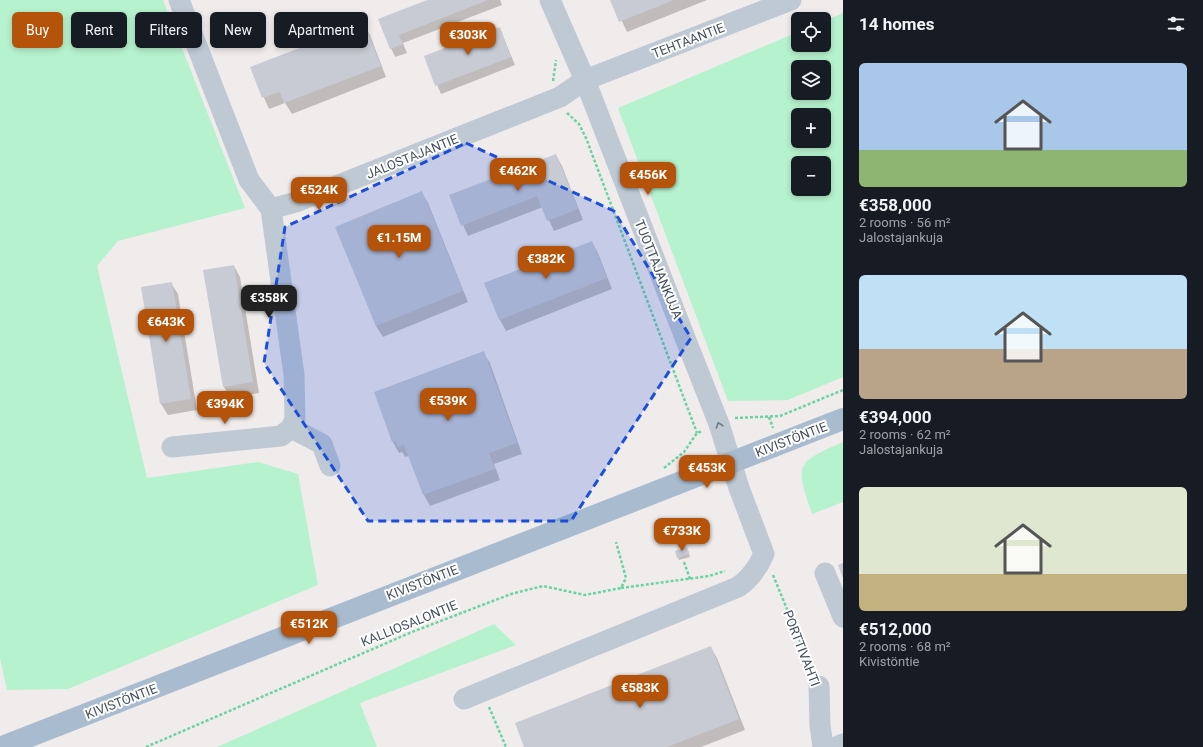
<!DOCTYPE html>
<html lang="en">
<head>
<meta charset="utf-8">
<style>
  body { margin:0; font-family:Roboto,sans-serif; background:#242831; color:#f1f3f6; height:100vh; display:flex; flex-direction:column; font-size:15px; white-space:nowrap }
  * { box-sizing:border-box; margin:0 }
  p { font-size:13px; color:#9ea1a6 }
  .icon { flex:none; width:22px; height:22px; fill:none; stroke:currentColor; stroke-width:2; stroke-linecap:round; stroke-linejoin:round }
  .map { position:relative; flex:1; overflow:hidden }
  .details { display:flex; flex-direction:column; background:#171b24; width:360px }
  .details>* { flex:none }
  .top-card { position:absolute; left:12px; top:12px; width:380px; height:36px; display:flex; gap:8px }
  .fabs { position:absolute; left:791px; top:12px; display:grid; gap:8px }
  .fabs a { display:grid; place-items:center; width:40px; height:40px; border-radius:6px; background:#171b24; box-shadow:0 2px 6px #0003; font-size:20px }
  .price { position:absolute; translate:-50% -34px; padding:0 9px; border-radius:8px; background:#b45309; color:#fff; font-size:13px; line-height:26px; filter:drop-shadow(0 1px 2px #0008) }
  .price::after { content:''; position:absolute; left:50%; top:24px; width:12px; height:9px; margin-left:-6px; background:inherit; clip-path:polygon(0 0,100% 0,50% 100%) }
  .price.on { background:#222; color:#fff }
  ul { padding:0; list-style:none }
  li { display:grid; align-content:center; gap:8px; height:212px; padding:0 16px }
  li span { display:grid; place-items:center; height:124px; border-radius:6px; color:#555 }
  li>.icon { margin-inline-start:auto }
  span .icon { width:72px; height:72px; fill:#fffc; stroke-width:1 }
  li b { font-size:17px }
  h2 { display:flex; justify-content:space-between; align-items:center; height:48px; padding:0 16px; font-size:17px }
  .tag { padding:0 14px; border-radius:6px; background:#171b24; box-shadow:0 2px 6px #0003; font-size:14px; line-height:36px }
  .tag.on { background:#b45309; color:#fff }
  main { display:flex; flex:1; min-height:0 }
  .map>svg:first-child { display:block }
</style>
</head>
<body>
<main>
<div class="map">
<svg width="843" height="747" viewBox="0 0 843 747">
  <rect width="100%" height="100%" fill="#f0ecec"/>
  <!-- green -->
  <path fill="#b6f2ce" fill-rule="evenodd" d="M0,0H163L245,208L118,241L97,266L147,478L258,462L298,474L318,585L68,689L7,690L0,659Z
    M843,13V377L788,400L728,401L618,108L798,32V45H824V21ZM798,67H824V93H798ZM798,115H824V141H798ZM798,163H824V189H798Z
    M843,442V502L812,514C795,464 795,463 843,442Z
    M494,624L516,645L360,703L377,747H217Z"/>
  <!-- shadow -->
  <path fill="#0003" d="M429,0H500L502,5L403,43L407,53L395,57L379,20Z
    M612,0H707L627,32Z
    M364,24L370,35L386,77L292,114L285,103L269,109L251,68Z
    M500,29L515,65L441,94L425,57Z
    M556,155L562,166L583,220L554,231L543,207L468,236L450,196Z
    M422,193L428,203L468,302L383,337L376,326L336,227Z
    M592,242L598,253L612,289L506,331L500,320L485,283Z
    M234,266L240,277L259,393L230,398L224,387L205,271Z
    M171,283L178,294L197,410L168,415L161,404L142,288Z
    M483,352L490,363L522,454L494,464L500,480L430,506L424,495L409,456L405,457L402,452L399,453L393,442L375,393Z
    M688,550L690,557L679,560L676,552Z
    M711,648L717,658L745,730L701,747H525Z"/>
  <!-- building -->
  <path fill="#c8cbd3" d="M427,0H488L399,35L403,44L390,49L378,19Z
    M610,0H674L619,22Z
    M364,23L381,66L284,103L280,92L262,98L250,67Z
    M500,27L511,57L435,86L424,56Z
    M556,154L578,209L547,221L537,196L461,226L449,195Z
    M422,191L463,291L376,326L335,227Z
    M592,241L607,278L499,320L484,283Z
    M234,265L253,382L223,387L203,270Z
    M172,282L191,399L160,404L141,287Z
    M484,351L517,443L489,453L495,469L423,495L404,445L398,447L396,441L392,442L374,392Z
    M687,547L689,554L677,558L675,551Z
    M843,563V578L838,565Z
    M711,646L739,719L667,747H524L515,723Z"/>
  <g fill="none" stroke-linecap="round" stroke-linejoin="round">
    <!-- path -->
    <path stroke="#6bd3a1" stroke-width="2.5" stroke-dasharray="3 2" stroke-linecap="butt" d="M553,81L556,60
      M567,113L579,124L586,138L697,433
      M769,417L773,428
      M735,418L780,416L843,390
      M664,468L684,452L697,433L703,431
      M684,562L690,579
      M773,575L812,670
      M621,588L709,576L725,571
      M489,707L506,747
      M146,747L412,632L511,594L543,586L585,595L621,588L626,578L616,542"/>
    <!-- minor -->
    <path stroke="#bec9d4" stroke-width="21" d="M179,0L249,180L271,209L296,202L560,97L585,80L791,0
      M291,428L322,444L330,466
      M172,447L281,436L291,428L295,419L294,375L271,209
      M825,573L843,617
      M819,686L820,725L823,747
      M464,699L738,587C751,578 758,568 764,554L739,488L719,424L680,325L585,80L550,0
      M836,747L843,744"/>
    <!-- major -->
    <path stroke="#a9bccf" stroke-width="22" d="M2,747L843,419"/>
  </g>
  <!-- one-way arrows -->
  <defs><path id="oneway-chevron" d="M-2-3.5L2.5 0L-2 3.5" fill="none" stroke-width="1.6" stroke-linecap="round" stroke-linejoin="round"/></defs>
  <use stroke="#6e7a86" href="#oneway-chevron" transform="translate(719 425) rotate(-109)"/>
  <!-- marked area -->
  <path fill="#1d4ed8" fill-opacity="0.2" stroke="#1d4ed8" stroke-width="3" stroke-dasharray="8 5" stroke-linejoin="round" d="M466,143L614,211L691,338L571,521H368L264,363L285,227Z"/>
  <g text-anchor="middle" stroke-width="4" stroke-linejoin="round" paint-order="stroke">
    <!-- street labels -->
    <g font-size="13" fill="#43505c" stroke="#fff">
      <text transform="translate(688 40) rotate(-21)" y="5">TEHTAANTIE</text>
      <text transform="translate(412 156) rotate(-22)" y="5">JALOSTAJANTIE</text>
      <text transform="translate(659 269) rotate(68)" y="5">TUOTTAJANKUJA</text>
      <text transform="translate(791 439) rotate(-21)" y="5">KIVISTÖNTIE</text>
      <text transform="translate(422 582) rotate(-21)" y="5">KIVISTÖNTIE</text>
      <text transform="translate(409 623) rotate(-22)" y="5">KALLIOSALONTIE</text>
      <text transform="translate(802 648) rotate(69)" y="5">PORTTIVAHTI</text>
      <text transform="translate(121 701) rotate(-21)" y="5">KIVISTÖNTIE</text>
    </g>
  </g>
</svg>
<div class="fabs">
<a><svg class="icon" aria-label="locate" viewBox="0 0 24 24"><circle cx="12" cy="12" r="6"/><path d="M12 2v4M12 18v4M2 12h4M18 12h4"/></svg></a>
<a><svg class="icon" aria-label="layers" viewBox="0 0 24 24"><path d="M12 4l9 5-9 5-9-5zM3 14l9 5 9-5"/></svg></a>
<a>+</a>
<a>−</a>
</div>
<b class="price" style="left:468px;top:56px">€303K</b>
<b class="price" style="left:518px;top:192px">€462K</b>
<b class="price" style="left:648px;top:196px">€456K</b>
<b class="price" style="left:319px;top:211px">€524K</b>
<b class="price" style="left:399px;top:259px">€1.15M</b>
<b class="price" style="left:546px;top:280px">€382K</b>
<b class="price on" style="left:269px;top:319px">€358K</b>
<b class="price" style="left:166px;top:343px">€643K</b>
<b class="price" style="left:448px;top:422px">€539K</b>
<b class="price" style="left:225px;top:425px">€394K</b>
<b class="price" style="left:707px;top:489px">€453K</b>
<b class="price" style="left:682px;top:552px">€733K</b>
<b class="price" style="left:309px;top:645px">€512K</b>
<b class="price" style="left:640px;top:709px">€583K</b>
<div class="top-card">
<a class="tag on">Buy</a>
<a class="tag">Rent</a>
<a class="tag">Filters</a>
<a class="tag">New</a>
<a class="tag">Apartment</a>
</div>
</div>
<section class="details">
<h2>14 homes<svg class="icon" aria-label="filters" viewBox="0 0 24 24"><path d="M4 7h16M4 17h16"/><circle cx="9" cy="7" r="2"/><circle cx="15" cy="17" r="2"/></svg></h2>
<ul>
<li><span style="background:linear-gradient(#a9c7e8 70%,#8fb573 0)"><svg class="icon" aria-label="home" viewBox="0 0 24 24"><path d="M3 11l9-7 9 7M6 9v11h12V9"/></svg></span><div><b>€358,000</b><p>2 rooms · 56 m²</p><p>Jalostajankuja</p></div></li>
<li><span style="background:linear-gradient(#bfe0f5 60%,#b9a48a 0)"><svg class="icon" aria-label="home" viewBox="0 0 24 24"><path d="M3 11l9-7 9 7M6 9v11h12V9"/></svg></span><div><b>€394,000</b><p>2 rooms · 62 m²</p><p>Jalostajankuja</p></div></li>
<li><span style="background:linear-gradient(#dfe7d0 70%,#c2b280 0)"><svg class="icon" aria-label="home" viewBox="0 0 24 24"><path d="M3 11l9-7 9 7M6 9v11h12V9"/></svg></span><div><b>€512,000</b><p>2 rooms · 68 m²</p><p>Kivistöntie</p></div></li>
</ul>
</section>
</main>
</body>
</html>
